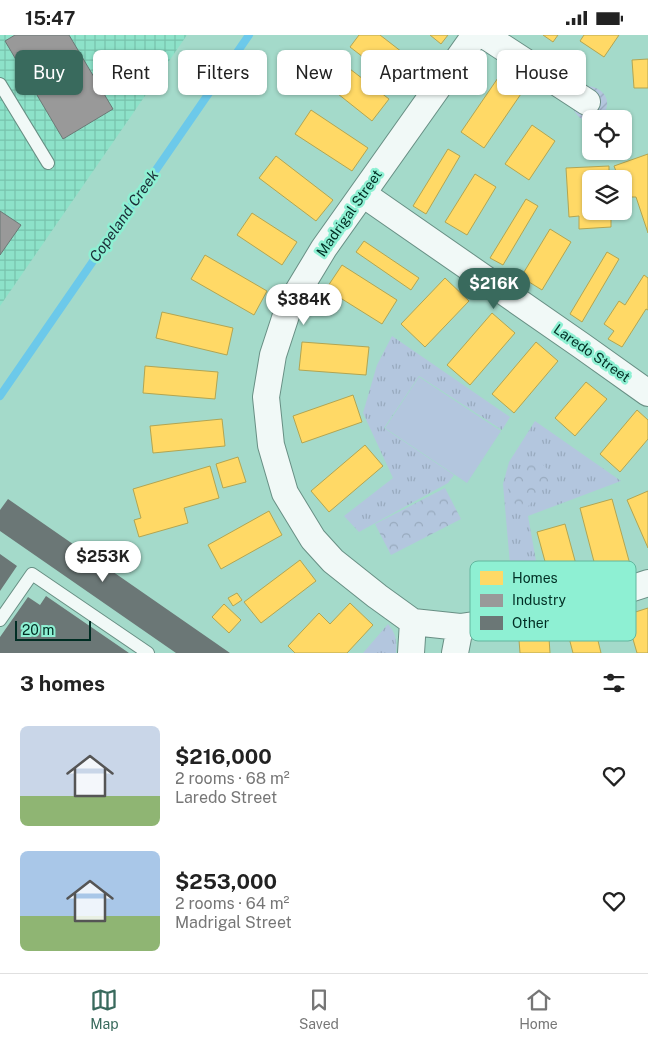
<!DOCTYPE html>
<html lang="en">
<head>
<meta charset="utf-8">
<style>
  body { margin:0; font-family:"Public Sans",sans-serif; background:#f6f6f6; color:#222; height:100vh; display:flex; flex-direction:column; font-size:19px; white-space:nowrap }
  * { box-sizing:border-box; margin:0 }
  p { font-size:16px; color:#767676 }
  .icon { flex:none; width:28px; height:28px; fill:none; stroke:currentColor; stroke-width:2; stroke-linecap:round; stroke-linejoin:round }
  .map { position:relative; height:618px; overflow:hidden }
  .side { display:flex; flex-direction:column; background:#fff; flex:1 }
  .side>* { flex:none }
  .top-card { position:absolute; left:15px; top:15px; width:619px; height:45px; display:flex; gap:10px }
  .buttons { position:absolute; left:582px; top:75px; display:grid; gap:10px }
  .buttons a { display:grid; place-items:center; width:50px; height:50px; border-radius:8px; background:#fff; box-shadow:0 1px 4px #0004; font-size:25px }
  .scale { position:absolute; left:15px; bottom:12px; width:76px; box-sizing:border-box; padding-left:5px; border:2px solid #002d23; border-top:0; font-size:14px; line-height:18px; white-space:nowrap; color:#002d23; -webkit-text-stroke:4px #8ef0d3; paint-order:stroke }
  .price { position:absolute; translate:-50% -42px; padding:0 11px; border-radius:18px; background:#fff; color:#222; font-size:16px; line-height:32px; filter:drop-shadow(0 1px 2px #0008) }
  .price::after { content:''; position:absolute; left:50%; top:30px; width:15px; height:11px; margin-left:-8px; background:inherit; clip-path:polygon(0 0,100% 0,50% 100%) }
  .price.current { background:#396a5d; color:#fff }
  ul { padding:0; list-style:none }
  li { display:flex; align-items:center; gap:15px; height:125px; padding:0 20px }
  li span { display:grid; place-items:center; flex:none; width:140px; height:100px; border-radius:8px; color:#555 }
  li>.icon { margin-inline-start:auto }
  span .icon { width:60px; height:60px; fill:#fffc; stroke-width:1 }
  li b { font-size:21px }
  h2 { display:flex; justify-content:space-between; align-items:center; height:60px; padding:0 20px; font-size:21px }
  .pill { padding:0 18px; border-radius:8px; background:#fff; box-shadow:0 1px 4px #0004; font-size:18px; line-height:45px }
  .pill.current { background:#396a5d; color:#fff }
  .status { display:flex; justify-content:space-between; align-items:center; height:35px; padding:0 25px; background:#fff; direction:ltr }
  .status svg { height:14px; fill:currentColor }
  .menu { display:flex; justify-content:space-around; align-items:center; height:70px; border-top:1px solid #e0e0e0; background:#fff; font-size:14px; color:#767676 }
  .menu a { display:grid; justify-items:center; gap:2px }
  .menu .current { color:#396a5d }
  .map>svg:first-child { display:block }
</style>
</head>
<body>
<div class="status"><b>15:47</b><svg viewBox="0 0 49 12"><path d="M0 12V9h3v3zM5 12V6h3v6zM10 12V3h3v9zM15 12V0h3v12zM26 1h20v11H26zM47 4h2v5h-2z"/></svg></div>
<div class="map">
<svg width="648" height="618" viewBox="0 0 648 618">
  <defs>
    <pattern id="industrial-grid" width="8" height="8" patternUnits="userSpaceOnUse" patternTransform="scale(1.25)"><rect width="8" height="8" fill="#8de2c9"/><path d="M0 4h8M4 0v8" fill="none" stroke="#78c2ac"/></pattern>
    <pattern id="grass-tufts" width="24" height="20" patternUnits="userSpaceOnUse" patternTransform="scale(1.25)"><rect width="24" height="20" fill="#b3c6de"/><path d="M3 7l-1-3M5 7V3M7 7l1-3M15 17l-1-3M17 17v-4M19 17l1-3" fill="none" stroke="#98aabe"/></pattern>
    <pattern id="park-crowns" width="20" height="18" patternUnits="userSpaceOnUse" patternTransform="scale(1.25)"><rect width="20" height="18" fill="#b3c6de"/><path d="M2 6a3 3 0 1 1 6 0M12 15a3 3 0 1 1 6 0" fill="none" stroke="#98aabe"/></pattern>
    <pattern id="garden-furrows" width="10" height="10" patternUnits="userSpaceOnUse" patternTransform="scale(1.25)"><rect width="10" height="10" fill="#b3c6de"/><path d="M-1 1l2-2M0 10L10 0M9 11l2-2" fill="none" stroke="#98aabe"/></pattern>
  </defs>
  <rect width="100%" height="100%" fill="#a4daca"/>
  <!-- industrial -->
  <path fill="url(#industrial-grid)" d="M0,0H187L0,271Z"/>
  <!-- grass -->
  <path fill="url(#grass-tufts)" d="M392,301L510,382L502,395L419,341L384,393L454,440L448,448L359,497L344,481L393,443L363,378L377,330Z
    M535,386L621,446L528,481L538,537L511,541L503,449L509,427Z
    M388,589C396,599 397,605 396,618H363Z"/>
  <!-- park -->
  <path fill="url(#park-crowns)" d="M534,422L555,441L523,477L509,463L508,451Z
    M445,453L461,484L391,520L375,489Z"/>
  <!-- garden -->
  <path fill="url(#garden-furrows)" d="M587,51C607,52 615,72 598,84H591V86C581,86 577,81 572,72L582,53Z"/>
  <!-- pitch -->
  <path fill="#b3c6de" d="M419,342L501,396L467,448L385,393Z"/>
  <!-- homes -->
  <path fill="#ffd966" stroke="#b2a552" d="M359,0H380L424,34L407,56L350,12Z
    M430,0H448L441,9Z
    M543,0H558L553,7Z
    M584,0H619L604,22L580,6Z
    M648,24V53H634L632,25Z
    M350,34L389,64L372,86L333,55Z
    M502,37L525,53L484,113L461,97Z
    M311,75L368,113L352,136L295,99Z
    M532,90L555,106L529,145L505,129Z
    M448,114L460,121L426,179L413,171Z
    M648,119V198L636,162H625L624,158V144H619L614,131Z
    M276,121L333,165L316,186L259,143Z
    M609,131V144H591V176H611V192L579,194V181L569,182L566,133Z
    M475,139L496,152L467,200L445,187Z
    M526,164L538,171L503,230L490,223Z
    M252,178L297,207L282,230L237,200Z
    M550,194L571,207L542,255L521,242Z
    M364,206L419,243L411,255L356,217Z
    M607,217L619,224L582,287L570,279Z
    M205,220L267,256L254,280L191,244Z
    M342,230L397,265L382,289L326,254Z
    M644,240L648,243V275L646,274L622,312L608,304L614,296L604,289L619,266L625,270Z
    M445,243L469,266L425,312L401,289Z
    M162,277L233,293L227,320L156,303Z
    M492,278L515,298L470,350L447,330Z
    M302,307L369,312L366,340L299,335Z
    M536,307L558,326L514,378L492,359Z
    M145,331L218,337L215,364L143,358Z
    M586,347L607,364L575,401L555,383Z
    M353,360L362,387L302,408L293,381Z
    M637,375L648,385V404L620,437L600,419Z
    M222,384L225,411L153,418L150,391Z
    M365,410L383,431L329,477L311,456Z
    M238,422L246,447L223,453L216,429Z
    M210,431L219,463L184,473L188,488L139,502L134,485L141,483L133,454Z
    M648,456V513L627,465Z
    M612,464L631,533L598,542L580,473Z
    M269,476L282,500L221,534L208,510Z
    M565,489L580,544L552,552L537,497Z
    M300,525L316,546L261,588L244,567Z
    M237,558L242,565L233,571L228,563Z
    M350,568L373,590L347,618H295L288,611L319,578L330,589Z
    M224,569L241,585L229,598L212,582Z
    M648,573V618H637L626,580Z
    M594,589L601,618H573L567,595Z
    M549,603L550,618H520L519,605Z"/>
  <!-- industry -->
  <path fill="#999" stroke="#6b7976" d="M15,0H69L113,74L63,104L5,6Z
    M0,176L21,190L0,220Z"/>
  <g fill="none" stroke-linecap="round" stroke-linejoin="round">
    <!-- stream -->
    <path stroke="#6cc9ea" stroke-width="8" d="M0,361L249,0"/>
  </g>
  <!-- building -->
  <path fill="#6b7776" d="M8,464L230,618H176L0,496V475Z
    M0,519L17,531L0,556Z
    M46,561L129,618H0V602L28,562L40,570Z"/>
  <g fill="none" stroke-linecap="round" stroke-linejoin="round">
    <defs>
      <path id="lane" d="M0,49L48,128
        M0,585L32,539L148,618"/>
      <path id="street" d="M484,0L587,67
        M363,159L582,311L648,358
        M413,587L377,561L333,526L313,504L285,458L271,410L266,362L273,320L289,271L324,213L475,0
        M413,587L460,592L523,583L562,576L648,548
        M411,618L413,587
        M455,618L460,592"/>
    </defs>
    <!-- lane casing -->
    <use href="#lane" stroke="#688f84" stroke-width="14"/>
    <!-- street casing -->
    <use href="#street" stroke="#688f84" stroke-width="28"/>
    <!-- lane -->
    <use href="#lane" stroke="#f1f9f7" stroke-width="12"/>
    <!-- street -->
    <use href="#street" stroke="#f1f9f7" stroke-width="26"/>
  </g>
  <g text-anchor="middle" stroke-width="5" stroke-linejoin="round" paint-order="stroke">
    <!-- street labels -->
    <g font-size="14" fill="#002d23" stroke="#8ef0d3">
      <text transform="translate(349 178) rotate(-55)" y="5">Madrigal Street</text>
      <text transform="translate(592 318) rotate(35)" y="5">Laredo Street</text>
    </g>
    <!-- water labels -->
    <g font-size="15" font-style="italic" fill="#1a2d37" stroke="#8ef0d3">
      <text transform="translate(124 181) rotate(-55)" y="5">Copeland Creek</text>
    </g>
  </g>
  <!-- legend -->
  <rect x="470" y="526" width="166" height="80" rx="8" fill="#8ef0d3" stroke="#63b69e" stroke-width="1"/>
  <rect x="480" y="536" width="23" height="14" fill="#ffd966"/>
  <rect x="480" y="559" width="23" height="13" fill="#999"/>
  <rect x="480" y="581" width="23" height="14" fill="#6b7776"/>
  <g font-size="14" fill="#002d23">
    <text x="512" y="548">Homes</text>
    <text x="512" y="570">Industry</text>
    <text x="512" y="593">Other</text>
  </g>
</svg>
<div class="buttons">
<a><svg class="icon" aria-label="locate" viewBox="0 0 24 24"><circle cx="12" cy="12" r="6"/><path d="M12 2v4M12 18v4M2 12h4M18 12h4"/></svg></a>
<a><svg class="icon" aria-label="layers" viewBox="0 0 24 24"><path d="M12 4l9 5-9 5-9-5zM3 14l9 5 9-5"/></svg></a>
</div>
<div class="scale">20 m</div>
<b class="price current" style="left:494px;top:275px">$216K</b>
<b class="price" style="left:304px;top:291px">$384K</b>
<b class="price" style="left:103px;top:548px">$253K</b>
<div class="top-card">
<a class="pill current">Buy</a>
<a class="pill">Rent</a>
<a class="pill">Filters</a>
<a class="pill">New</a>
<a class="pill">Apartment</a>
<a class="pill">House</a>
</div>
</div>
<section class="side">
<h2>3 homes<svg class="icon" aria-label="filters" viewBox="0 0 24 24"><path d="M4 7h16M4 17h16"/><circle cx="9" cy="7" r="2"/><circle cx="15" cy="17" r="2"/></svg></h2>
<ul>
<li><span style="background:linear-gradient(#c9d6e8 70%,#8fb573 0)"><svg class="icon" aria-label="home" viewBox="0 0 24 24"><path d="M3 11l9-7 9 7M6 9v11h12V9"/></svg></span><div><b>$216,000</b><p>2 rooms · 68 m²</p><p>Laredo Street</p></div><svg class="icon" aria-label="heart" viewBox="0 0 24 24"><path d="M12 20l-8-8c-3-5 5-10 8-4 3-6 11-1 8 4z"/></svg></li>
<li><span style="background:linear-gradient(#a9c7e8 65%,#8fb573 0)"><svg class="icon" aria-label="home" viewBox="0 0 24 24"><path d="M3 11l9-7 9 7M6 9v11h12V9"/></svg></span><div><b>$253,000</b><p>2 rooms · 64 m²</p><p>Madrigal Street</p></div><svg class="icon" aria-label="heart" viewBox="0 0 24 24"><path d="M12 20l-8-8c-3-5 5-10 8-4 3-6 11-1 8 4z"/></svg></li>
</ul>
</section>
<nav class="menu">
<a class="current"><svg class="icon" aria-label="map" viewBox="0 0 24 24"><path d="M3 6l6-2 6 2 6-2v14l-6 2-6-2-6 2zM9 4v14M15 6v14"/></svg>Map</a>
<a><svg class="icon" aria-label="saved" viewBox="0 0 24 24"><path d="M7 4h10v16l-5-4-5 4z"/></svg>Saved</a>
<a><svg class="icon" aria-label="home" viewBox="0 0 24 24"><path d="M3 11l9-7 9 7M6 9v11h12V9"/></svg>Home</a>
</nav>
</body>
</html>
